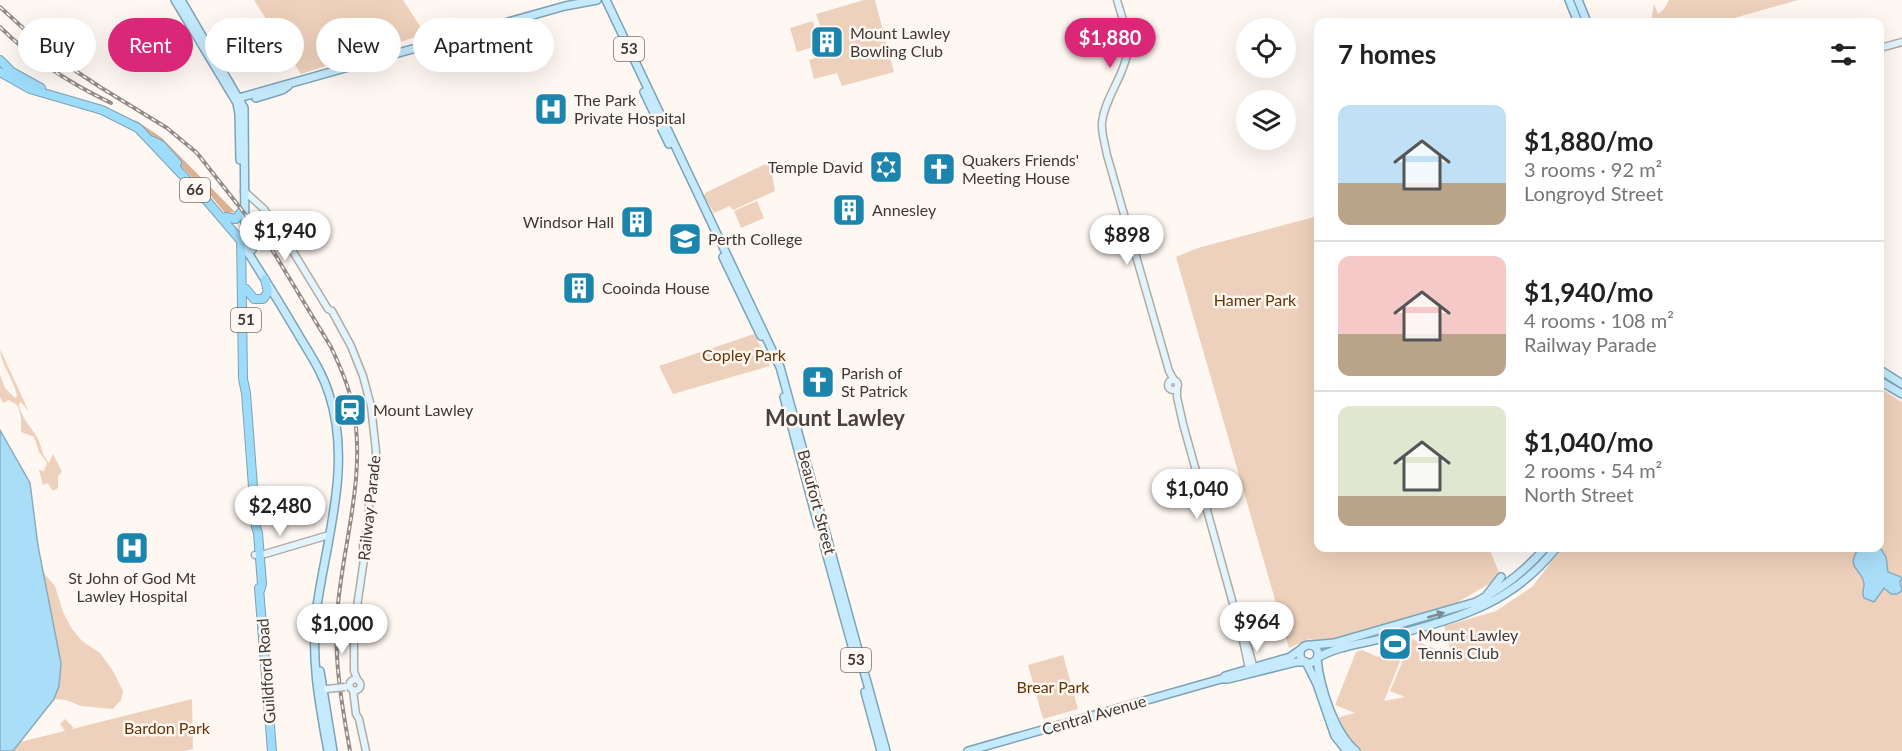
<!DOCTYPE html>
<html lang="en">
<head>
<meta charset="utf-8">
<style>
  body { margin:0; font-family:Lato,sans-serif; background:#f6f6f6; color:#222; height:100vh; display:flex; flex-direction:column; font-size:22px; white-space:nowrap }
  * { box-sizing:border-box; margin:0 }
  p { font-size:20px; color:#767676 }
  .icon { flex:none; width:33px; height:33px; fill:none; stroke:currentColor; stroke-width:2; stroke-linecap:round; stroke-linejoin:round }
  .map { position:relative; flex:1; overflow:hidden }
  .details { position:absolute; left:1314px; top:18px; width:570px; height:534px; display:flex; flex-direction:column; background:#fff; border-radius:12px; box-shadow:0 6px 24px #0002 }
  .details>* { flex:none }
  .top-card { position:absolute; left:18px; top:18px; width:570px; height:54px; display:flex; gap:12px }
  .fabs { position:absolute; left:1236px; top:18px; display:grid; gap:12px }
  .fabs a { display:grid; place-items:center; width:60px; height:60px; border-radius:50%; background:#fff; box-shadow:0 6px 24px #0002; font-size:30px }
  .price { position:absolute; translate:-50% -51px; padding:0 14px; border-radius:21px; background:#fff; color:#222; font-size:20px; line-height:39px; filter:drop-shadow(0 2px 3px #0008) }
  .price::after { content:''; position:absolute; left:50%; top:36px; width:18px; height:14px; margin-left:-9px; background:inherit; clip-path:polygon(0 0,100% 0,50% 100%) }
  .price.current { background:#db2777; color:#fff }
  ul { padding:0; list-style:none }
  li { display:flex; align-items:center; gap:18px; height:150px; padding:0 24px }
  li+li { border-top:2px solid #e0e0e0 }
  li span { display:grid; place-items:center; flex:none; width:168px; height:120px; border-radius:12px; color:#555 }
  li>.icon { margin-inline-start:auto }
  span .icon { width:72px; height:72px; fill:#fffc; stroke-width:1 }
  li b { font-size:26px }
  h2 { display:flex; justify-content:space-between; align-items:center; height:72px; padding:0 24px; font-size:26px }
  .tag { padding:0 21px; border-radius:27px; background:#fff; box-shadow:0 6px 24px #0002; font-size:21px; line-height:54px }
  .tag.current { background:#db2777; color:#fff }
  .map>svg:first-child { display:block }
</style>
</head>
<body>
<div class="map">
<svg width="1902" height="751" viewBox="0 0 1902 751">
  <rect width="100%" height="100%" fill="#fff7f2"/>
  <!-- green -->
  <path fill="#eed1bc" d="M254,0H403L425,34L301,74Z
    M864,0H875L894,72L842,86L837,73L814,79L809,60L830,53L816,14Z
    M1669,0H1798L1720,22H1651L1654,4L1658,14L1664,9Z
    M813,21L819,45L797,52L790,28Z
    M770,162L775,191L733,210L730,206L714,213L704,196L705,193Z
    M757,201L764,218L741,228L734,211Z
    M1318,216V548H1489L1501,577L1451,606L1324,643L1309,639L1289,648L1176,257L1198,248Z
    M754,334L770,366L673,394L659,366Z
    M0,349L29,412L21,402L19,404C20,416 31,427 37,437C42,446 41,454 49,463L53,454L62,472L58,476V487L56,490H52L48,483L43,485L39,470L44,471L47,463L39,452L34,437L21,432V418L18,406L9,400L3,403L0,397V375L5,388L15,398L17,396C14,379 1,366 0,349Z
    M1880,388L1902,402V751H1361C1349,742 1342,731 1339,717L1355,713L1335,705L1356,652L1362,650L1378,657L1383,646L1403,654L1384,701L1405,697L1390,691L1412,639L1452,656L1444,626L1496,611L1532,587L1562,548H1880Z
    M43,572L55,586L63,612L72,629L82,641L100,653L113,671L123,691L121,700L113,709L81,706L66,700L54,699L59,686Z
    M1063,655L1078,709L1043,719L1028,665Z
    M192,699L193,749L185,751H13L20,742L65,731L60,724L65,719L73,727L72,729Z"/>
  <!-- forest -->
  <path fill="#dbb193" d="M134,119L162,138L235,212L225,213L211,196Z"/>
  <!-- water -->
  <path fill="#aadef8" stroke="#89acbe" stroke-width="1.5" d="M0,430L30,483L38,546L61,663L59,686L54,699L13,751H0Z
    M1859,548L1881,549L1886,557L1888,572L1901,577L1902,580L1900,581L1902,591L1897,594H1891L1884,588L1874,602L1864,598C1861,592 1864,591 1864,584C1863,569 1844,569 1859,548Z"/>
  <g fill="none" stroke-linecap="round" stroke-linejoin="round">
    <defs>
      <path id="secondary" d="M1117,0C1122,18 1130,37 1127,55C1122,79 1105,98 1102,122C1101,132 1105,144 1107,155L1169,371L1174,380
        M1880,48L1902,42
        M244,191L264,209L292,250L328,309L332,311L351,346L363,376L371,406L376,451L375,480L369,499V522L363,545L364,559L354,627V671L357,679
        M1168 385a5 5 0 1 1 10 0a5 5 0 1 1-10 0Z
        M1177,388V397L1183,424L1242,636L1250,673
        M255,555L265,554L329,535
        M1247,644L1255,672
        M349.5 685a5.5 5.5 0 1 1 11 0a5.5 5.5 0 1 1-11 0Z
        M353,690L356,714L359,719L366,751"/>
      <path id="primary" d="M175,0L237,103L239,114L240,160
        M181,0L244,108L245,240L252,250
        M606,0L780,367L886,751
        M1569,0L1578,22
        M1578,0L1587,22
        M644,92L669,144
        M256,98L282,90L288,86
        M235,99L565,6L597,0
        M245,248C263,276 281,305 298,334C309,353 322,371 329,394C352,463 327,537 317,606C310,655 319,703 328,751
        M723,257L761,336
        M1880,370L1902,384
        M1880,381L1902,394
        M784,397L818,525
        M824,545L857,664
        M1487,595L1501,577
        M1312,645L1334,643L1476,602C1504,588 1525,571 1545,548
        M1300 654a9 9 0 1 1 18 0a9 9 0 1 1-18 0Z
        M1317,658C1339,645 1364,644 1388,637C1456,618 1510,606 1556,548
        M1317,659C1320,687 1334,733 1356,751
        M1306,662L1317,684L1335,736L1347,751
        M320,671L333,751
        M1225,676L1290,657L1304,647
        M865,692L881,751
        M968,751L1221,679H1228L1296,662H1305"/>
      <path id="highway" d="M0,60L12,72L41,88
        M0,72L30,89L102,110L138,128L207,201L242,242
        M153,141L161,145L177,163
        M226,217L236,219L241,212
        M241,235L243,379L246,393L256,527L258,533L262,584L260,591
        M246,289L254,299H263L268,292L265,279
        M259,588L272,751"/>
    </defs>
    <!-- secondary casing -->
    <use href="#secondary" stroke="#b3aaa3" stroke-width="9"/>
    <!-- primary casing -->
    <use href="#primary" stroke="#7ca3b6" stroke-width="10"/>
    <!-- highway casing -->
    <use href="#highway" stroke="#7ca3b6" stroke-width="10"/>
    <!-- secondary -->
    <use href="#secondary" stroke="#e2f4fe" stroke-width="6"/>
    <!-- primary -->
    <use href="#primary" stroke="#c5eafd" stroke-width="7"/>
    <!-- highway -->
    <use href="#highway" stroke="#9edcfb" stroke-width="8"/>
    <defs>
      <path id="rail" d="M0,7L56,58L100,87L167,128L197,153L268,243L331,347C340,366 349,386 353,407C367,477 342,545 337,615C334,661 342,706 350,751
        M0,27C33,60 69,83 111,103
        M39,32L79,64"/>
    </defs>
    <!-- rail casing -->
    <use href="#rail" stroke="#928c89" stroke-width="4"/>
    <!-- rail -->
    <use href="#rail" stroke="#fff7f2" stroke-width="1.5" stroke-dasharray="4.5" stroke-linecap="butt"/>
    <defs>
      <path id="secondary-bridge" d="M327,689L345,687"/>
    </defs>
    <!-- secondary-bridge casing -->
    <use href="#secondary-bridge" stroke="#b3aaa3" stroke-width="9" stroke-linecap="butt"/>
    <!-- secondary-bridge -->
    <use href="#secondary-bridge" stroke="#e2f4fe" stroke-width="6"/>
  </g>
  <!-- one-way arrows -->
  <defs><path id="oneway-solid" d="M-6-.8H1V-3.2L6.5 0L1 3.2V.8H-6Z" transform="scale(1.5)"/></defs>
  <use fill="#7a8990" href="#oneway-solid" transform="translate(1436 615) rotate(-16)"/>
  <!-- icons -->
  <defs>
    <symbol id="building-square" viewBox="-11 -11 22 22"><rect x="-9" y="-9" width="18" height="18" rx="4" fill="#1b85ad" stroke="#fff7f2"/><path d="M-4-6H4V6H1V3H-1V6H-4ZM-2.5-4.3h1.7v1.8h-1.7ZM.8-4.3h1.7v1.8H.8ZM-2.5-1h1.7V.8h-1.7ZM.8-1h1.7V.8H.8Z" fill="#fff"/></symbol>
    <symbol id="hospital-square" viewBox="-11 -11 22 22"><rect x="-9" y="-9" width="18" height="18" rx="4" fill="#1b85ad" stroke="#fff7f2"/><path d="M-5-5h3v3.5h4V-5h3V5h-3V1.5h-4V5h-3Z" fill="#fff"/></symbol>
    <symbol id="synagogue-square" viewBox="-11 -11 22 22"><rect x="-9" y="-9" width="18" height="18" rx="4" fill="#1b85ad" stroke="#fff7f2"/><path d="M0-6.5L5.6 3.2H-5.6ZM0 6.5L5.6-3.2H-5.6Z" fill="#fff"/></symbol>
    <symbol id="church-square" viewBox="-11 -11 22 22"><rect x="-9" y="-9" width="18" height="18" rx="4" fill="#1b85ad" stroke="#fff7f2"/><path d="M-1.2-6h2.4v3.5h3.3v2.4h-3.3V6h-2.4V-.1h-3.3v-2.4h3.3Z" fill="#fff"/></symbol>
    <symbol id="school-square" viewBox="-11 -11 22 22"><rect x="-9" y="-9" width="18" height="18" rx="4" fill="#1b85ad" stroke="#fff7f2"/><path d="M0-5L7-2L0 1L-7-2ZM-4 1L0 2.5L4 1V4Q0 6-4 4Z" fill="#fff"/></symbol>
    <symbol id="station-square" viewBox="-11 -11 22 22"><rect x="-9" y="-9" width="18" height="18" rx="4" fill="#1b85ad" stroke="#fff7f2"/><path d="M-3-6H3Q5-6 5-4V2Q5 4 3 4L4.5 6H3L1.5 4h-3L-3 6H-4.5L-3 4Q-5 4-5 2V-4Q-5-6-3-6ZM-3.5-4v3h7v-3ZM-3.5 1v1.5H-2V1ZM2 1v1.5H3.5V1Z" fill="#fff"/></symbol>
    <symbol id="stadium-square" viewBox="-11 -11 22 22"><rect x="-9" y="-9" width="18" height="18" rx="4" fill="#1b85ad" stroke="#fff7f2"/><path d="M0-5a6.5 5 0 1 0 0 10a6.5 5 0 1 0 0-10ZM-3.5-1.8h7v3.6h-7Z" fill="#fff"/></symbol>
  </defs>
  <g fill-rule="evenodd">
    <use href="#building-square" x="808" y="23" width="38" height="38"/>
    <use href="#hospital-square" x="532" y="90" width="38" height="38"/>
    <use href="#synagogue-square" x="867" y="148" width="38" height="38"/>
    <use href="#church-square" x="920" y="150" width="38" height="38"/>
    <use href="#building-square" x="830" y="191" width="38" height="38"/>
    <use href="#building-square" x="618" y="203" width="38" height="38"/>
    <use href="#school-square" x="666" y="220" width="38" height="38"/>
    <use href="#building-square" x="560" y="269" width="38" height="38"/>
    <use href="#church-square" x="799" y="363" width="38" height="38"/>
    <use href="#station-square" x="331" y="391" width="38" height="38"/>
    <use href="#hospital-square" x="113" y="529" width="38" height="38"/>
    <use href="#stadium-square" x="1376" y="625" width="38" height="38"/>
  </g>
  <g text-anchor="middle" stroke-width="5" stroke-linejoin="round" paint-order="stroke">
    <!-- shield labels -->
    <g fill="#fff7f2" stroke="#77726f" stroke-width="1.5">
      <rect x="614" y="37" width="30" height="24" rx="4.5"/>
      <rect x="180" y="178" width="30" height="24" rx="4.5"/>
      <rect x="231" y="308" width="30" height="24" rx="4.5"/>
      <rect x="841" y="648" width="30" height="24" rx="4.5"/>
    </g>
    <g font-size="15" font-weight="bold" fill="#3d3937">
      <text x="629" y="54">53</text>
      <text x="195" y="195">66</text>
      <text x="246" y="325">51</text>
      <text x="856" y="665">53</text>
    </g>
    <!-- poi labels -->
    <g font-size="16" fill="#3d3937" stroke="#fff7f2" text-anchor="start">
      <text x="850" y="39">Mount Lawley<tspan x="850" dy="18">Bowling Club</tspan></text>
      <text x="574" y="106">The Park<tspan x="574" dy="18">Private Hospital</tspan></text>
      <text x="962" y="166">Quakers Friends'<tspan x="962" dy="18">Meeting House</tspan></text>
      <text x="863" y="173" text-anchor="end">Temple David</text>
      <text x="872" y="216">Annesley</text>
      <text x="614" y="228" text-anchor="end">Windsor Hall</text>
      <text x="708" y="245">Perth College</text>
      <text x="602" y="294">Cooinda House</text>
      <text x="841" y="379">Parish of<tspan x="841" dy="18">St Patrick</tspan></text>
      <text x="373" y="416">Mount Lawley</text>
      <text x="132" y="584" text-anchor="middle">St John of God Mt<tspan x="132" dy="18">Lawley Hospital</tspan></text>
      <text x="1418" y="641">Mount Lawley<tspan x="1418" dy="18">Tennis Club</tspan></text>
    </g>
    <!-- park labels -->
    <g font-size="16" fill="#630" stroke="#fff7f2">
      <text x="1255" y="306">Hamer Park</text>
      <text x="744" y="361">Copley Park</text>
      <text x="1053" y="693">Brear Park</text>
      <text x="167" y="734">Bardon Park</text>
    </g>
    <!-- street labels -->
    <g font-size="16" fill="#3d3937" stroke="#fff7f2">
      <text transform="translate(817 502) rotate(75)" y="6">Beaufort Street</text>
      <text transform="translate(369 508) rotate(-84)" y="6">Railway Parade</text>
      <text transform="translate(266 671) rotate(-94)" y="6">Guildford Road</text>
      <text transform="translate(1094 715) rotate(-16)" y="6">Central Avenue</text>
    </g>
    <!-- district labels -->
    <g font-size="22" font-weight="bold" fill="#48413b" stroke="#fff7f2">
      <text x="835" y="426">Mount Lawley</text>
    </g>
  </g>
</svg>
<div class="fabs">
<a><svg class="icon" aria-label="locate" viewBox="0 0 24 24"><circle cx="12" cy="12" r="6"/><path d="M12 2v4M12 18v4M2 12h4M18 12h4"/></svg></a>
<a><svg class="icon" aria-label="layers" viewBox="0 0 24 24"><path d="M12 4l9 5-9 5-9-5zM3 14l9 5 9-5"/></svg></a>
</div>
<b class="price current" style="left:1110px;top:69px">$1,880</b>
<b class="price" style="left:285px;top:262px">$1,940</b>
<b class="price" style="left:1127px;top:266px">$898</b>
<b class="price" style="left:1197px;top:520px">$1,040</b>
<b class="price" style="left:280px;top:537px">$2,480</b>
<b class="price" style="left:1257px;top:653px">$964</b>
<b class="price" style="left:342px;top:655px">$1,000</b>
<div class="top-card">
<a class="tag">Buy</a>
<a class="tag current">Rent</a>
<a class="tag">Filters</a>
<a class="tag">New</a>
<a class="tag">Apartment</a>
</div>
<section class="details">
<h2>7 homes<svg class="icon" aria-label="filters" viewBox="0 0 24 24"><path d="M4 7h16M4 17h16"/><circle cx="9" cy="7" r="2"/><circle cx="15" cy="17" r="2"/></svg></h2>
<ul>
<li><span style="background:linear-gradient(#bfe0f5 65%,#b9a48a 0)"><svg class="icon" aria-label="home" viewBox="0 0 24 24"><path d="M3 11l9-7 9 7M6 9v11h12V9"/></svg></span><div><b>$1,880/mo</b><p>3 rooms · 92 m²</p><p>Longroyd Street</p></div></li>
<li><span style="background:linear-gradient(#f6c9c9 65%,#b9a48a 0)"><svg class="icon" aria-label="home" viewBox="0 0 24 24"><path d="M3 11l9-7 9 7M6 9v11h12V9"/></svg></span><div><b>$1,940/mo</b><p>4 rooms · 108 m²</p><p>Railway Parade</p></div></li>
<li><span style="background:linear-gradient(#dfe7d0 75%,#b9a48a 0)"><svg class="icon" aria-label="home" viewBox="0 0 24 24"><path d="M3 11l9-7 9 7M6 9v11h12V9"/></svg></span><div><b>$1,040/mo</b><p>2 rooms · 54 m²</p><p>North Street</p></div></li>
</ul>
</section>
</div>
</body>
</html>
